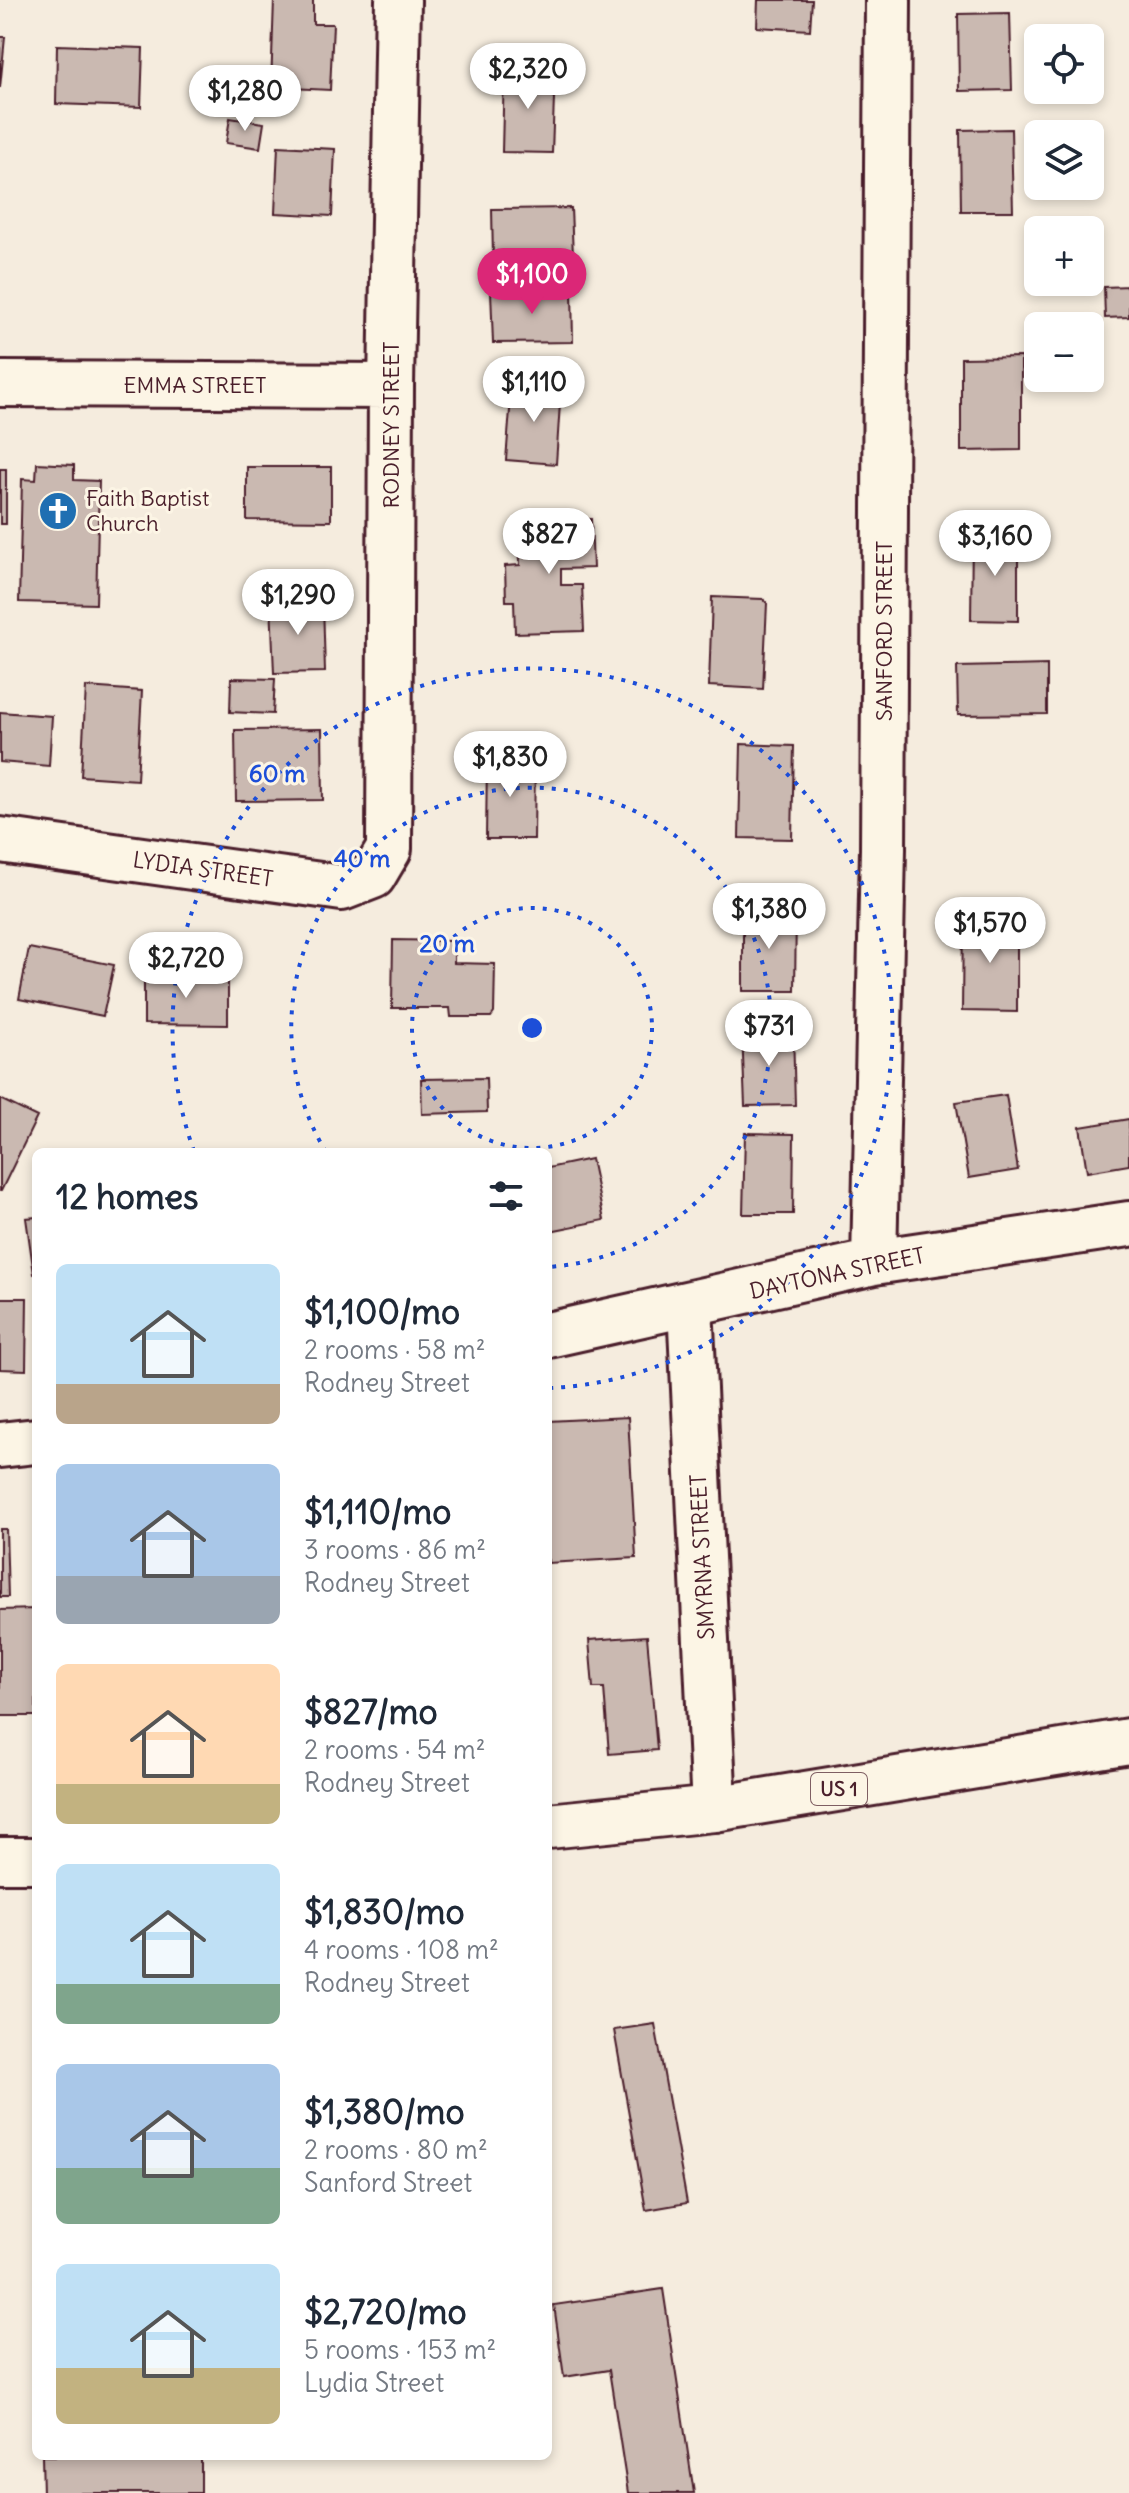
<!DOCTYPE html>
<html lang="en">
<head>
<meta charset="utf-8">
<style>
  body { margin:0; font-family:Delius,sans-serif; background:#f6f6f7; color:#1f2937; height:100vh; display:flex; flex-direction:column; font-size:30px; white-space:nowrap }
  * { box-sizing:border-box; margin:0 }
  p { font-size:26px; color:#747a83 }
  .icon { flex:none; width:44px; height:44px; fill:none; stroke:currentColor; stroke-width:2; stroke-linecap:round; stroke-linejoin:round }
  .map { position:relative; flex:1; overflow:hidden }
  .panel { position:absolute; left:32px; top:1148px; width:520px; height:1312px; display:flex; flex-direction:column; background:#fff; border-radius:12px; box-shadow:0 4px 12px #0003 }
  .panel>* { flex:none }
  .fabs { position:absolute; left:1024px; top:24px; display:grid; gap:16px }
  .fabs a { display:grid; place-items:center; width:80px; height:80px; border-radius:12px; background:#fff; box-shadow:0 4px 12px #0003; font-size:40px }
  .price { position:absolute; translate:-50% -68px; padding:0 18px; border-radius:28px; background:#fff; color:#222; font-size:26px; line-height:52px; filter:drop-shadow(0 2px 4px #0008) }
  .price::after { content:''; position:absolute; left:50%; top:48px; width:24px; height:18px; margin-left:-12px; background:inherit; clip-path:polygon(0 0,100% 0,50% 100%) }
  .price.on { background:#db2777; color:#fff }
  ul { padding:0; list-style:none }
  li { display:flex; align-items:center; gap:24px; height:200px; padding:0 24px }
  li span { display:grid; place-items:center; flex:none; width:224px; height:160px; border-radius:12px; color:#555 }
  li>.icon { margin-inline-start:auto }
  span .icon { width:96px; height:96px; fill:#fffc; stroke-width:1 }
  li b { font-size:34px }
  h2 { display:flex; justify-content:space-between; align-items:center; height:96px; padding:0 24px; font-size:34px }
  .map>svg:first-child { display:block }
</style>
</head>
<body>
<div class="map">
<svg width="1129" height="2493" viewBox="0 0 1129 2493">
  <rect width="100%" height="100%" fill="#f5ecde"/>
  <filter id="ink" filterUnits="userSpaceOnUse"><feTurbulence type="fractalNoise" baseFrequency=".0125" numOctaves="2"/><feDisplacementMap in="SourceGraphic" scale="16" xChannelSelector="R" yChannelSelector="G"/><feConvolveMatrix kernelMatrix="1 2 1 2 8 2 1 2 1" color-interpolation-filters="sRGB"/></filter>
  <g filter="url(#ink)">
    <!-- building -->
    <path fill="#cab9b1" stroke="#4a1f2b" stroke-width="2" d="M274,0H313V24H333L330,90L271,87Z
      M758,0H812L810,30L757,27Z
      M1010,13L1012,90L959,91L958,14Z
      M0,37H5L0,88Z
      M57,45L143,48L141,107L56,104Z
      M504,68L555,70L552,153L502,152Z
      M230,118L264,123L260,148L226,143Z
      M1011,129L1013,211H961L960,130Z
      M278,146L335,149L332,216L275,213Z
      M571,208L573,256L493,258L492,209Z
      M1129,286V317L1105,318L1104,287Z
      M572,289L573,342L493,343L491,291Z
      M1021,357V450L961,451V358Z
      M512,385L561,388L556,464L506,460Z
      M37,463L74,465V480L99,481L96,604L19,602L22,479L36,480Z
      M247,467H331V521L247,520Z
      M0,469H6V524H0Z
      M591,519L593,568L561,569V585H582L584,631L515,633L514,601H506L505,566L520,565L519,521Z
      M972,536H1018V621L971,620Z
      M712,597L763,599L767,603L763,689L709,686Z
      M323,602L325,672L274,673L271,603Z
      M1047,665V714L958,715L957,667Z
      M231,678L275,679L273,714L230,712Z
      M86,687L142,691L137,780L81,776Z
      M0,712L52,716L49,766L0,762Z
      M322,729L323,800L236,801L235,730Z
      M741,744L794,746L792,839L739,838Z
      M487,759L535,760L534,839H486Z
      M743,911H796L795,991H743Z
      M963,918L1017,919V926H1024V941L1017,940V1012L962,1011Z
      M393,940L454,941V963L495,964L494,1013L491,1017H451L450,1008H392Z
      M29,948L114,965L103,1016L19,999Z
      M144,975L228,976V1025L144,1024Z
      M793,1030L795,1105L745,1106L742,1031Z
      M486,1078L487,1112L422,1114L421,1079Z
      M1006,1095L1018,1170L969,1178L956,1102Z
      M0,1099L37,1117L1,1191H0Z
      M1129,1119V1165L1087,1172L1080,1127Z
      M745,1133L794,1134L793,1214H743Z
      M591,1159L604,1220L550,1231L548,1168Z
      M36,1217V1274H34L26,1218Z
      M0,1298H27L26,1370L0,1369Z
      M628,1417L636,1558L548,1563V1421Z
      M0,1529H6L8,1597H0Z
      M36,1609V1716H0V1610Z
      M647,1636L657,1750L609,1754L604,1688H593L589,1640Z
      M655,2024L687,2203L646,2210L614,2030Z
      M663,2289L694,2493H628L609,2370L564,2377L554,2305Z
      M42,2456H201V2493H43Z"/>
    <g fill="none" stroke-linecap="round" stroke-linejoin="round">
      <defs>
        <path id="street" d="M0,384L391,386
          M0,840L342,888L373,876L389,849L391,386L398,0
          M874,1262L883,849L888,0
          M690,1305L714,1809
          M548,1335L874,1262L1129,1224
          M0,1445L36,1441"/>
        <path id="primary" d="M548,1826L714,1809L1129,1741
          M0,1860H36"/>
      </defs>
      <!-- street casing -->
      <use href="#street" stroke="#4a1f2b" stroke-width="50"/>
      <!-- primary casing -->
      <use href="#primary" stroke="#4a1f2b" stroke-width="50"/>
      <!-- street -->
      <use href="#street" stroke="#fcf5e5" stroke-width="44"/>
      <!-- primary -->
      <use href="#primary" stroke="#fcf5e5" stroke-width="44"/>
    </g>
  </g>
  <!-- distance rings -->
  <g fill="none" stroke="#1d4ed8" stroke-width="4" stroke-dasharray="4 8">
    <circle cx="532" cy="1028" r="120"/>
    <path d="M326 1152A240 240 0 1 1 549 1267"/>
    <path d="M194 1151A360 360 0 1 1 551 1388"/>
  </g>
  <!-- icons -->
  <defs>
    <symbol id="church-disc" viewBox="-11 -11 22 22"><circle r="9.5" fill="#1f6fb2" stroke="#fcf5e5"/><path d="M-1.2-6h2.4v3.5h3.3v2.4h-3.3V6h-2.4V-.1h-3.3v-2.4h3.3Z" fill="#fff"/></symbol>
  </defs>
  <g fill-rule="evenodd">
    <use href="#church-disc" x="36" y="489" width="44" height="44"/>
  </g>
  <g text-anchor="middle" stroke-width="6" stroke-linejoin="round" paint-order="stroke">
    <!-- shield labels -->
    <rect fill="#fcf5e5" stroke="#7f5f63" stroke-width="2" x="811" y="1773" width="56" height="32" rx="6"/>
    <g font-size="20" font-weight="bold" fill="#4a1f2b">
      <text x="839" y="1796">US 1</text>
    </g>
    <!-- street labels -->
    <g font-size="22" fill="#4a1f2b" stroke="#fcf5e5">
      <text x="195" y="393">EMMA STREET</text>
      <text transform="translate(391 425) rotate(-90)" y="8">RODNEY STREET</text>
      <text transform="translate(884 631) rotate(-90)" y="8">SANFORD STREET</text>
      <text transform="translate(203 869) rotate(8)" y="8">LYDIA STREET</text>
      <text transform="translate(837 1273) rotate(-12)" y="8">DAYTONA STREET</text>
      <text transform="translate(702 1557) rotate(-93)" y="8">SMYRNA STREET</text>
    </g>
    <!-- poi labels -->
    <g font-size="22" fill="#4a1f2b" stroke="#fcf5e5" text-anchor="start">
      <text x="86" y="506">Faith Baptist<tspan x="86" dy="25">Church</tspan></text>
    </g>
  </g>
  <circle cx="532" cy="1028" r="12" fill="#1d4ed8" stroke="#fcf5e5" stroke-width="4"/>
  <g font-size="24" text-anchor="middle" font-weight="bold" fill="#1d4ed8" stroke="#fcf5e5" stroke-width="6" stroke-linejoin="round" paint-order="stroke">
    <text x="277" y="782">60 m</text>
    <text x="362" y="867">40 m</text>
    <text x="447" y="952">20 m</text>
  </g>
</svg>
<div class="fabs">
<a><svg class="icon" aria-label="locate" viewBox="0 0 24 24"><circle cx="12" cy="12" r="6"/><path d="M12 2v4M12 18v4M2 12h4M18 12h4"/></svg></a>
<a><svg class="icon" aria-label="layers" viewBox="0 0 24 24"><path d="M12 4l9 5-9 5-9-5zM3 14l9 5 9-5"/></svg></a>
<a>+</a>
<a>−</a>
</div>
<b class="price" style="left:528px;top:111px">$2,320</b>
<b class="price" style="left:245px;top:133px">$1,280</b>
<b class="price on" style="left:532px;top:316px">$1,100</b>
<b class="price" style="left:534px;top:424px">$1,110</b>
<b class="price" style="left:549px;top:576px">$827</b>
<b class="price" style="left:995px;top:578px">$3,160</b>
<b class="price" style="left:298px;top:637px">$1,290</b>
<b class="price" style="left:510px;top:799px">$1,830</b>
<b class="price" style="left:769px;top:951px">$1,380</b>
<b class="price" style="left:990px;top:965px">$1,570</b>
<b class="price" style="left:186px;top:1000px">$2,720</b>
<b class="price" style="left:769px;top:1068px">$731</b>
<section class="panel">
<h2>12 homes<svg class="icon" aria-label="filters" viewBox="0 0 24 24"><path d="M4 7h16M4 17h16"/><circle cx="9" cy="7" r="2"/><circle cx="15" cy="17" r="2"/></svg></h2>
<ul>
<li><span style="background:linear-gradient(#bfe0f5 75%,#b9a48a 0)"><svg class="icon" aria-label="home" viewBox="0 0 24 24"><path d="M3 11l9-7 9 7M6 9v11h12V9"/></svg></span><div><b>$1,100/mo</b><p>2 rooms · 58 m²</p><p>Rodney Street</p></div></li>
<li><span style="background:linear-gradient(#a9c7e8 70%,#9aa5b1 0)"><svg class="icon" aria-label="home" viewBox="0 0 24 24"><path d="M3 11l9-7 9 7M6 9v11h12V9"/></svg></span><div><b>$1,110/mo</b><p>3 rooms · 86 m²</p><p>Rodney Street</p></div></li>
<li><span style="background:linear-gradient(#ffd9b3 75%,#c2b280 0)"><svg class="icon" aria-label="home" viewBox="0 0 24 24"><path d="M3 11l9-7 9 7M6 9v11h12V9"/></svg></span><div><b>$827/mo</b><p>2 rooms · 54 m²</p><p>Rodney Street</p></div></li>
<li><span style="background:linear-gradient(#bfe0f5 75%,#7fa58c 0)"><svg class="icon" aria-label="home" viewBox="0 0 24 24"><path d="M3 11l9-7 9 7M6 9v11h12V9"/></svg></span><div><b>$1,830/mo</b><p>4 rooms · 108 m²</p><p>Rodney Street</p></div></li>
<li><span style="background:linear-gradient(#a9c7e8 65%,#7fa58c 0)"><svg class="icon" aria-label="home" viewBox="0 0 24 24"><path d="M3 11l9-7 9 7M6 9v11h12V9"/></svg></span><div><b>$1,380/mo</b><p>2 rooms · 80 m²</p><p>Sanford Street</p></div></li>
<li><span style="background:linear-gradient(#bfe0f5 65%,#c2b280 0)"><svg class="icon" aria-label="home" viewBox="0 0 24 24"><path d="M3 11l9-7 9 7M6 9v11h12V9"/></svg></span><div><b>$2,720/mo</b><p>5 rooms · 153 m²</p><p>Lydia Street</p></div></li>
</ul>
</section>
</div>
</body>
</html>
